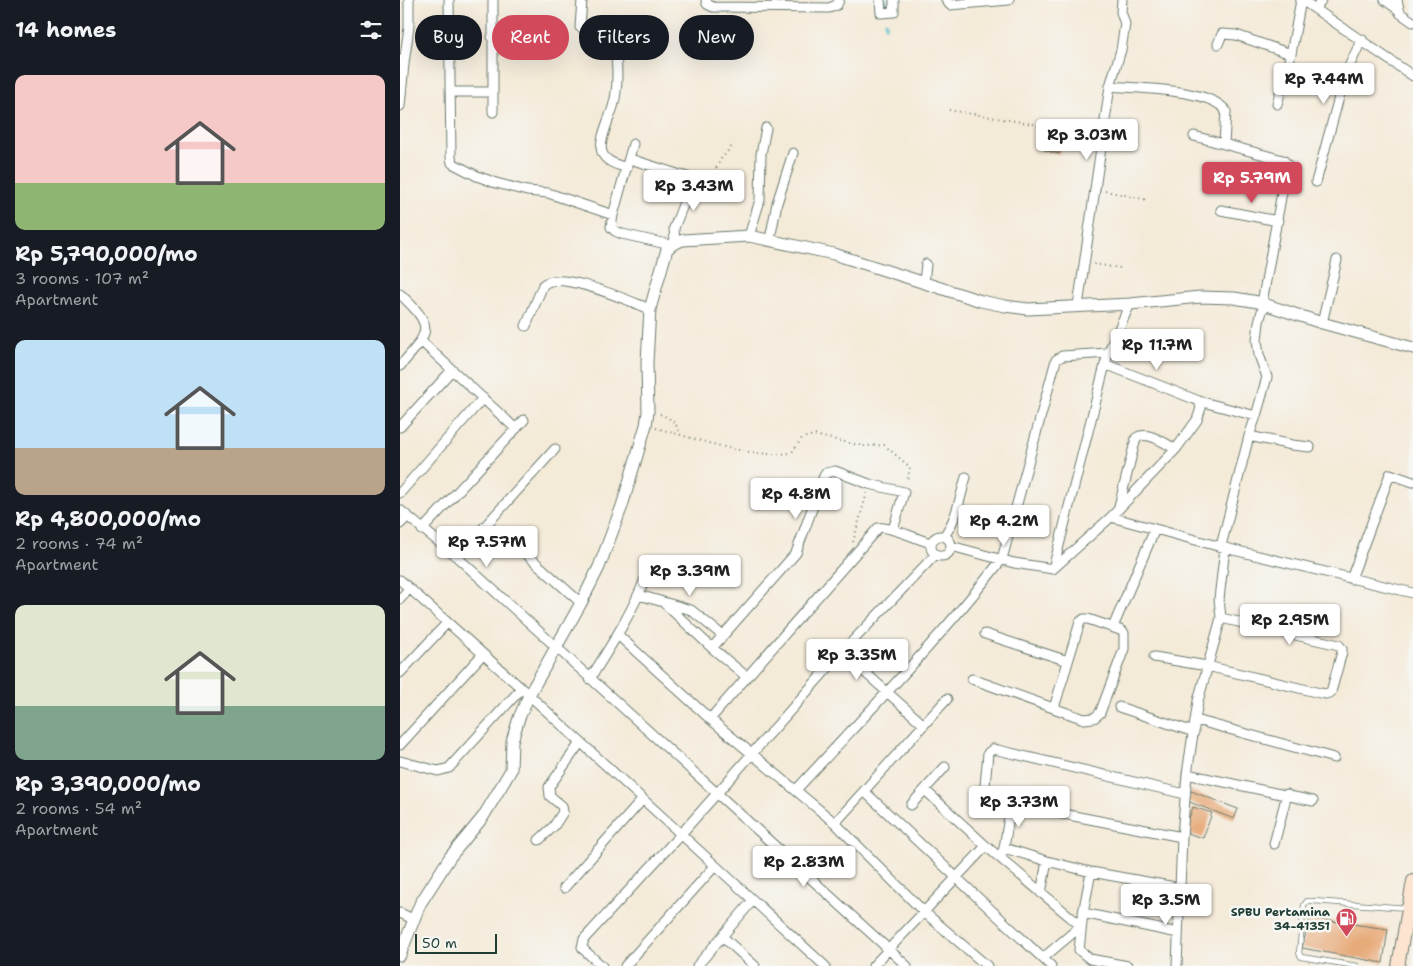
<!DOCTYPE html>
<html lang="en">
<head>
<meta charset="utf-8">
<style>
  body { margin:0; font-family:"Shantell Sans",sans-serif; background:#20242c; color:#f1f3f6; height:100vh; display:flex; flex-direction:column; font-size:19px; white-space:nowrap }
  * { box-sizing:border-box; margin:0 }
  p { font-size:16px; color:#9ea1a6 }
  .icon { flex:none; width:28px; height:28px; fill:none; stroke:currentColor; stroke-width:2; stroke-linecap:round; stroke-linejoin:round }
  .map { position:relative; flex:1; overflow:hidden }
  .sheet { display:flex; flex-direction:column; background:#171b24; width:400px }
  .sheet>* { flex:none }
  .banner { position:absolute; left:15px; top:15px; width:475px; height:45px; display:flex; gap:10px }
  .scale { position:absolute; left:15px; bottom:12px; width:82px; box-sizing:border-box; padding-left:5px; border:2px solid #1f3d34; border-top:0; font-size:14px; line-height:18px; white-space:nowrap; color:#1f3d34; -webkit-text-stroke:4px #f6f6f2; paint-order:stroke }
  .price { position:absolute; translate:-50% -42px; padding:0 11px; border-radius:5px; background:#fff; color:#222; font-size:16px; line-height:32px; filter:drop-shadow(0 1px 2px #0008) }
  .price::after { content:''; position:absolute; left:50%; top:30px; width:15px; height:11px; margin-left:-8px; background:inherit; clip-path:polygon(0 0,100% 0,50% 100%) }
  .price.selected { background:#d1495b; color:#fff }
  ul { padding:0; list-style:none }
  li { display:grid; align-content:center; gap:10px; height:265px; padding:0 15px }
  li span { display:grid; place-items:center; height:155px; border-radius:10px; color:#555 }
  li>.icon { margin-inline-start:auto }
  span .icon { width:90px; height:90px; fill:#fffc; stroke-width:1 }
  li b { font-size:21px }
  h2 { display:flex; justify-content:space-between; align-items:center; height:60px; padding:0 15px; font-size:21px }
  .chip { padding:0 18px; border-radius:22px; background:#171b24; box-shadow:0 5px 20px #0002; font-size:18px; line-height:45px }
  .chip.selected { background:#d1495b; color:#fff }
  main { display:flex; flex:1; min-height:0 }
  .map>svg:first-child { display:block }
</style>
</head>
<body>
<main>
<section class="sheet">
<h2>14 homes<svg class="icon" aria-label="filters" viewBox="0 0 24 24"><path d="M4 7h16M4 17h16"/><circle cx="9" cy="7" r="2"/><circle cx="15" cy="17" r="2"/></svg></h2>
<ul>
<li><span style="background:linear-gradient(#f6c9c9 70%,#8fb573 0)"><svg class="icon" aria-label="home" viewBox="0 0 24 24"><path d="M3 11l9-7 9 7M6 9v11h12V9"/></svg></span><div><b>Rp 5,790,000/mo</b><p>3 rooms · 107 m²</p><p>Apartment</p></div></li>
<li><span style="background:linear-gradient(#bfe0f5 70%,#b9a48a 0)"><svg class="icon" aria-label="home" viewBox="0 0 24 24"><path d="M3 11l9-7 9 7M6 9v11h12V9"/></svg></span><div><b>Rp 4,800,000/mo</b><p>2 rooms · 74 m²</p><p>Apartment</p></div></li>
<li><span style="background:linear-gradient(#dfe7d0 65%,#7fa58c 0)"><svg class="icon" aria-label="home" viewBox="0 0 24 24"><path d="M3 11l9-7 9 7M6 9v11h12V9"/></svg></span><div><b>Rp 3,390,000/mo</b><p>2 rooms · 54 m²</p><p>Apartment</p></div></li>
</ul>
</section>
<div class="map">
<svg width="1013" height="966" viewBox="0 0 1013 966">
  <rect width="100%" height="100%" fill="#f6f6f2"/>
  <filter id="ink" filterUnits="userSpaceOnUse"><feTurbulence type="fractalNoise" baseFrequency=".02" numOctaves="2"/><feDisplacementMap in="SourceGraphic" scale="10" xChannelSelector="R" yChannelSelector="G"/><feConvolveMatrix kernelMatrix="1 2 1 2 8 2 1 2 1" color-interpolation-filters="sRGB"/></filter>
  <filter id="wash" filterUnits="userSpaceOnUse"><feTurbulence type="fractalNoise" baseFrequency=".0096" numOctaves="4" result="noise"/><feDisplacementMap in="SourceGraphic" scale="20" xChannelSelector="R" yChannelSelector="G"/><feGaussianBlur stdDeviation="1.12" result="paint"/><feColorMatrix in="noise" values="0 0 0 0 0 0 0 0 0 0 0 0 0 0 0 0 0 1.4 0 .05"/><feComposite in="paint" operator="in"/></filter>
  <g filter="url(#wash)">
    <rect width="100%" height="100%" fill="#f4ead8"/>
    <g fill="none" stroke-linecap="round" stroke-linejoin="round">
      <!-- stream -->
      <path stroke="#54c1cd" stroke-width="3" d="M486,4V0
        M486,22V26"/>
    </g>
    <g id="blocks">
      <!-- building -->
      <path fill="#e7aa79" d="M648,130H665L659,154L644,150Z
        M791,791L838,809L834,819L787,801Z
        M793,807L812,813L803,838L784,832Z
        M910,918L988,929L983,963L902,948Z"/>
    </g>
  </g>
  <g filter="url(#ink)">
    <use href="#blocks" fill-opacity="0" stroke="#6a7a6d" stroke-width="1"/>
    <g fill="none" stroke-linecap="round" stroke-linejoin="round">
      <defs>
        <path id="service" d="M957,966L901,957L899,953L904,905L907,901H913L1007,908"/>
        <path id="minor" d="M49,0L51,157L52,163L77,176L96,183L127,191L148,193L213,215
          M93,0V112
          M182,0L180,27L209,36L214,40L215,44C217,64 219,87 213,107C210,117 198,142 202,152C205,162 218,165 227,168
          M306,0L307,4L313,7L429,8L437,5L439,0
          M480,0L481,13L494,12V0
          M546,0L550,5L609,0
          M902,0L1013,76
          M985,0L999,10
          M997,0L1000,13L1013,22
          M916,9L921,0
          M92,37L140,39
          M818,44L822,34L836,35L891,54
          M4,64L9,27V0
          M710,86C738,89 810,88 826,111L824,144
          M50,92H93
          M877,104L891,54L901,0
          M0,106L4,64L2,59
          M794,136L883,160L887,164L862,303
          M233,144L213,215L211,227L215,231L222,234L271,245
          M230,159L290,178L283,205L274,228L275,243
          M916,182L945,75L962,39
          M821,210L878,221
          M349,236L360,200L361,154L366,128
          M370,239L377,203L393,153
          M524,282L526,264
          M0,294C35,327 31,331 0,366
          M678,306L710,86L721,50L725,24L721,12L722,0
          M922,323L937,260
          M126,326L143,285C159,269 231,302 250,309
          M22,342L116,429
          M705,364L799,401L856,416
          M0,427L52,370
          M849,436L892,445L910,447
          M0,493L83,398
          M719,506L736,438C748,430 765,444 776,449
          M0,510L57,557L507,966
          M711,517L825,548L1013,593
          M0,524L7,517
          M22,530L124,420
          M531 546a10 10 0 1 1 20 0a10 10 0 1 1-20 0Z
          M544,536C557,519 560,497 566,477
          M551,546L614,563L653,569L711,517L776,449L797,420L801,408L799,401
          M821,546L849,436L856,416L867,377L859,355L857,340L859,322L864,304
          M125,553L181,603
          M57,557L155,449
          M653,569L708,353L730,304
          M951,579L990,474L1013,482
          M0,580L129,695L425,966
          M239,595L291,610L322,635
          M0,599L9,589
          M264,603L312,648L347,677
          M713,627L755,529
          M585,634L668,661
          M218,635L310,719L435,823L523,911L587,966
          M312,648L396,553L424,476L426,473L435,471L469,484L504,492L493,530
          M442,652L524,725
          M754,657L807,666L920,693L926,694L931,692L942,652V649L939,645L821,618
          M0,673L47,623
          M190,679C210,647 231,615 245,579
          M572,679L684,719L694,718L700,713L724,649V633L720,630L688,619H684L680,622L654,708
          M719,707L794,732
          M310,719L478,528C488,525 519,540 531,543
          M796,720L934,758
          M0,745L82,655
          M0,761L38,771L49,768L121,689
          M787,774L913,801
          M396,790C466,714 539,640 602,559L656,360L662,356L708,353
          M525,790L586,846L681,926L643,958
          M465,792L651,966
          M511,805L545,767
          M435,823L547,699
          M782,837L586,799L584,797L588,753L593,749L598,750L785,794
          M139,840L154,826L163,812L162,806L150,796L149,787L180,743
          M874,844L887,794
          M604,848L611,804
          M600,858L604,848L647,861
          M691,872L683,913L679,950L690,959L728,966
          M164,888L243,799
          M641,893L647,861L691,872L781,888
          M0,913L13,919
          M683,913L778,933
          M323,937L355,966
          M202,966L184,950L182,947L184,939L281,834L442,652L536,554
          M225,966L315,866
          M297,966L353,900
          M473,966L586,846
          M777,966L782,837L787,774L798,701L821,618L819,599L825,548"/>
        <path id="tertiary" d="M0,955L20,904L50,857L83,817L111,770L112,741L119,718L129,695L181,603L199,567L222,506L246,425L248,412L247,362L250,309L267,249L273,244L283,240L349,236L434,254L581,301L605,306L628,309L730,304L800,297L834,298L858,302L922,323L1013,348"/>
        <path id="secondary" d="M998,966L1013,881"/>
      </defs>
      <!-- service casing -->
      <use href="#service" stroke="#6a7a6d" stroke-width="6"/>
      <!-- minor casing -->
      <use href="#minor" stroke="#6a7a6d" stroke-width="11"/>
      <!-- tertiary casing -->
      <use href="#tertiary" stroke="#6a7a6d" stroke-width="13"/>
      <!-- secondary casing -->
      <use href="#secondary" stroke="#6a7a6d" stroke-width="14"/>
      <!-- path -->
      <path stroke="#6a7a6d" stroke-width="2" stroke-dasharray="1 4" stroke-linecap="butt" d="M549,110L693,134
        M299,181L305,182L310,180L321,159L332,146
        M705,191L748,200
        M694,264L720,268
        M260,414C270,418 277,423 280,434
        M256,428C294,438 351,459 390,453L393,451L402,438L414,435L463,446L484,445L510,467L507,482
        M453,542L467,493"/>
      <!-- service -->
      <use href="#service" stroke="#fff" stroke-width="4.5"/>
      <!-- minor -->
      <use href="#minor" stroke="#fff" stroke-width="9"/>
      <!-- tertiary -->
      <use href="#tertiary" stroke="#fff" stroke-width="11"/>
      <!-- secondary -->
      <use href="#secondary" stroke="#fde4d1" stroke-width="12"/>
    </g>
  </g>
  <!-- icons -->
  <defs>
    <symbol id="fuel-pin" viewBox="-11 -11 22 30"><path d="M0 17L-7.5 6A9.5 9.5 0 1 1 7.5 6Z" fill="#d1495b" stroke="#f6f6f2"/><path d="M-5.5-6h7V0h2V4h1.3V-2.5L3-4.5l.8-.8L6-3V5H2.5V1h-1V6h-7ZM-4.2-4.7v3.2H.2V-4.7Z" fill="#fff"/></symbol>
  </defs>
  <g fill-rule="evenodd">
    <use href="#fuel-pin" x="934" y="906" width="25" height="34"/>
  </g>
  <g text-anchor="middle" stroke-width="5" stroke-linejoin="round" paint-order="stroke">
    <!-- poi labels -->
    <g font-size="12" font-weight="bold" fill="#1f3d34" stroke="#f6f6f2" text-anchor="end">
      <text x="930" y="916">SPBU Pertamina<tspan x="930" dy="14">34-41351</tspan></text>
    </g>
  </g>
</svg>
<div class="scale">50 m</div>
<b class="price" style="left:924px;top:105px">Rp 7.44M</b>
<b class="price" style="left:687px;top:161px">Rp 3.03M</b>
<b class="price selected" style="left:852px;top:204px">Rp 5.79M</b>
<b class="price" style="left:294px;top:212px">Rp 3.43M</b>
<b class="price" style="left:757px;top:371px">Rp 11.7M</b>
<b class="price" style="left:396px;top:520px">Rp 4.8M</b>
<b class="price" style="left:604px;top:547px">Rp 4.2M</b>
<b class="price" style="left:87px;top:568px">Rp 7.57M</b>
<b class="price" style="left:290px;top:597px">Rp 3.39M</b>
<b class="price" style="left:890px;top:646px">Rp 2.95M</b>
<b class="price" style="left:457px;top:681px">Rp 3.35M</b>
<b class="price" style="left:619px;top:828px">Rp 3.73M</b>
<b class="price" style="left:404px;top:888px">Rp 2.83M</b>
<b class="price" style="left:766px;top:926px">Rp 3.5M</b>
<div class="banner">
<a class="chip">Buy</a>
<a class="chip selected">Rent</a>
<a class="chip">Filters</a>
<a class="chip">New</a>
</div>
</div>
</main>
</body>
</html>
